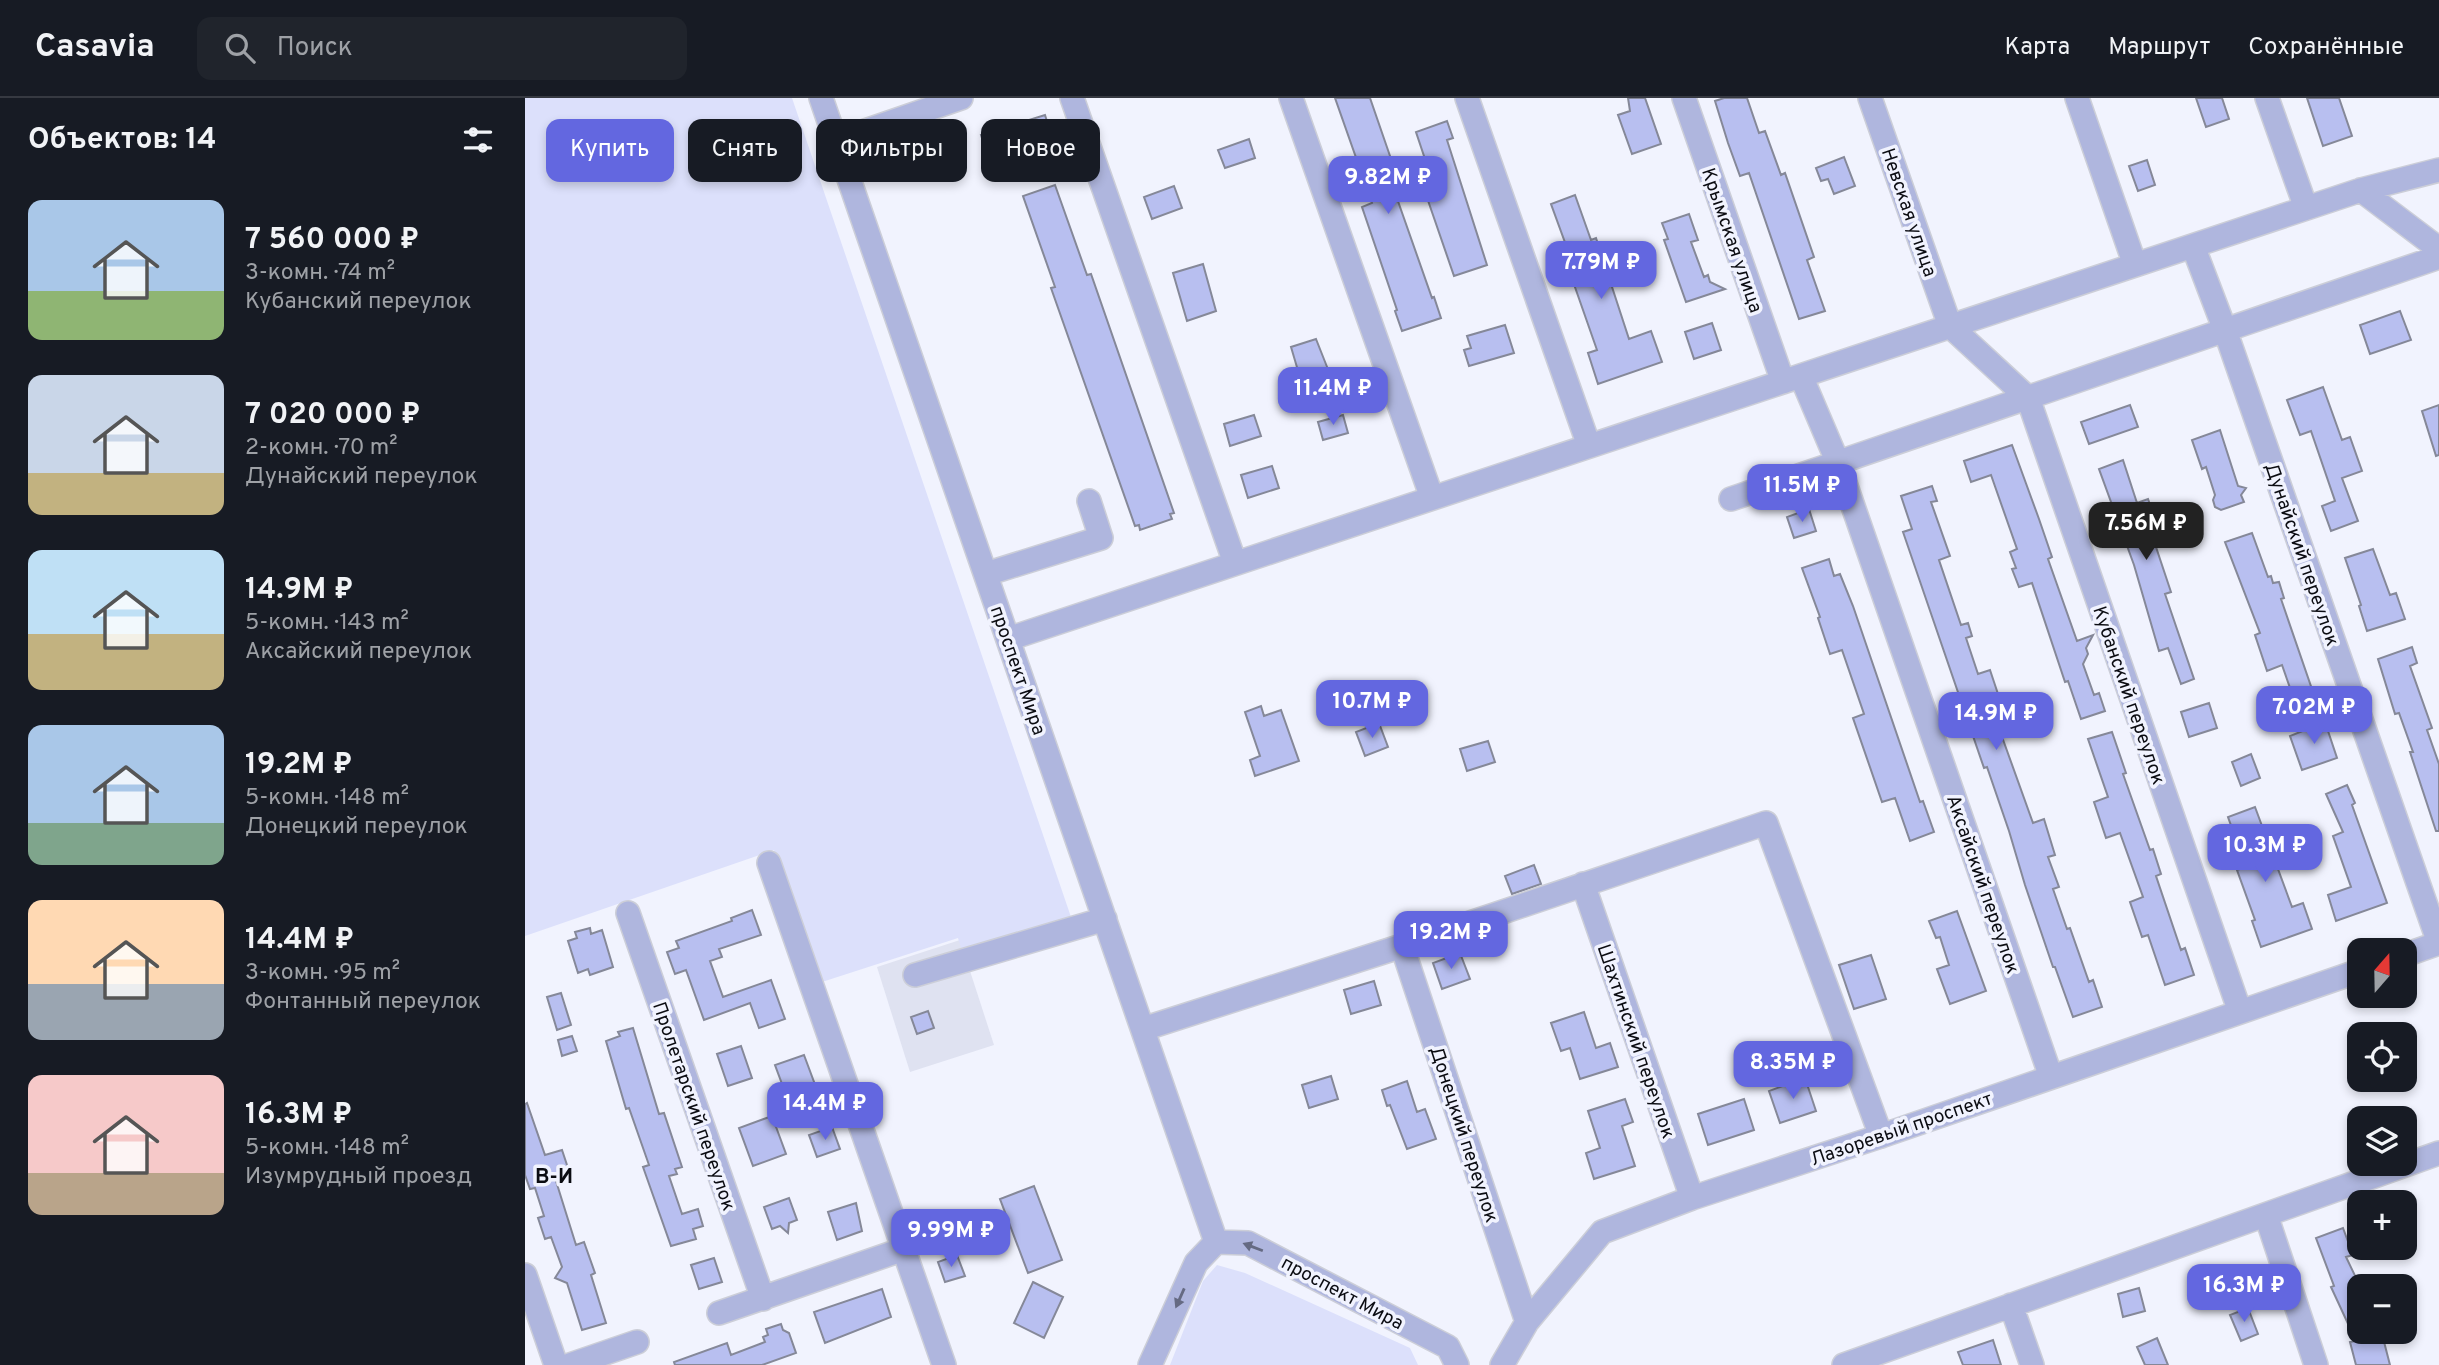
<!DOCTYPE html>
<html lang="ru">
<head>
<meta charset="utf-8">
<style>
  body { margin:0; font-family:Overpass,sans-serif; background:#20242c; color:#f1f3f6; height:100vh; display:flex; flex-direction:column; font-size:26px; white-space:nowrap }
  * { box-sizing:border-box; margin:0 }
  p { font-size:23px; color:#9ea1a6 }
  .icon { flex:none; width:38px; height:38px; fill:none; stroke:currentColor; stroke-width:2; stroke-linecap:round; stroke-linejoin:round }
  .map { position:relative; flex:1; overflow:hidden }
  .sheet { display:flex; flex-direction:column; background:#171b24; width:525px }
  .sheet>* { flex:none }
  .top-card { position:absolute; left:21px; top:21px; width:665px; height:63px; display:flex; gap:14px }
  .needle { width:46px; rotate:20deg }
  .controls { position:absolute; left:1822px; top:840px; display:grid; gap:14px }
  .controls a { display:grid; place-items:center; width:70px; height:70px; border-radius:14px; background:#171b24; box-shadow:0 4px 10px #0003; font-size:35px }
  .price { position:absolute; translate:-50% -60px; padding:0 16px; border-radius:14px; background:#6367e0; color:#fff; font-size:23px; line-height:46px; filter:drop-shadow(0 2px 4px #0008) }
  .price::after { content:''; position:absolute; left:50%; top:42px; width:21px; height:16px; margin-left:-10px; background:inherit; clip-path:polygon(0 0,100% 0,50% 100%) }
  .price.current { background:#222; color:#fff }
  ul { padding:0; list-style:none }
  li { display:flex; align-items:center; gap:21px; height:175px; padding:0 28px }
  li span { display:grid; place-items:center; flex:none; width:196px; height:140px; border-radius:14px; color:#555 }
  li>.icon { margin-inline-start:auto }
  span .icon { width:84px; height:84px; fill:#fffc; stroke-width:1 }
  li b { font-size:30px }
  h2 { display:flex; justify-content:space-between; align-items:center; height:84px; padding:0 28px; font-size:30px }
  .chip { padding:0 24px; border-radius:14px; background:#171b24; box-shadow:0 4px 10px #0003; font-size:24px; line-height:63px }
  .chip.current { background:#6367e0; color:#fff }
  header { display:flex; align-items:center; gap:42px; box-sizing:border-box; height:98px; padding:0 35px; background:#171b24; border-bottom:2px solid #363941 }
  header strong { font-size:33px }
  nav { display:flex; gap:38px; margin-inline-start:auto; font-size:24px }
  .search { width:490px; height:63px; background:#20242c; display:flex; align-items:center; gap:18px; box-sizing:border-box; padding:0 24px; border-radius:14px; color:#9ea1a6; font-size:26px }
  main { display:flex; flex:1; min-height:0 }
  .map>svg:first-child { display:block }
</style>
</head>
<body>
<header>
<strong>Casavia</strong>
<div class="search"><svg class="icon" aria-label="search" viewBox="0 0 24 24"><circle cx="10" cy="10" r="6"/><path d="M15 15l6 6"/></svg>Поиск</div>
<nav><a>Карта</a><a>Маршрут</a><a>Сохранённые</a></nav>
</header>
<main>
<section class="sheet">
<h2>Объектов: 14<svg class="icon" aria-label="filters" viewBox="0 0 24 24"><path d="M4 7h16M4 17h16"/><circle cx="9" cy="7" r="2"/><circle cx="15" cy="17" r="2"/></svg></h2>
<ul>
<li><span style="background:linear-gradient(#a9c7e8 65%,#8fb573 0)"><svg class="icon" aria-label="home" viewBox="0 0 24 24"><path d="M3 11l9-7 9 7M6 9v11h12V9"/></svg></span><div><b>7 560 000 ₽</b><p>3-комн. · 74 m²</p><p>Кубанский переулок</p></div></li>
<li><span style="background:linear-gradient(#c9d6e8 70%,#c2b280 0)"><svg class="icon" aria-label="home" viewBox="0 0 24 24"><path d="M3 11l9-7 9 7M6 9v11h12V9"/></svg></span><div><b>7 020 000 ₽</b><p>2-комн. · 70 m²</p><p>Дунайский переулок</p></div></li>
<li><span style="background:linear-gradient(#bfe0f5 60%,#c2b280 0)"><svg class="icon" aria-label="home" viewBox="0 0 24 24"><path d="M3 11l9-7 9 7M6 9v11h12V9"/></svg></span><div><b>14.9M ₽</b><p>5-комн. · 143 m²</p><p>Аксайский переулок</p></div></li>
<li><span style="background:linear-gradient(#a9c7e8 70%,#7fa58c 0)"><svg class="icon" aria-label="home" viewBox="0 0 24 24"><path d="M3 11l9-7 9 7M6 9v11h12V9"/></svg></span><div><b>19.2M ₽</b><p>5-комн. · 148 m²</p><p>Донецкий переулок</p></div></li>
<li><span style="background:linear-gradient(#ffd9b3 60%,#9aa5b1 0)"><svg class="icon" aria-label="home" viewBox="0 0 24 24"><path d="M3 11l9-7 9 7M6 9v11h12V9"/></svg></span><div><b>14.4M ₽</b><p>3-комн. · 95 m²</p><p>Фонтанный переулок</p></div></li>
<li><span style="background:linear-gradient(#f6c9c9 70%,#b9a48a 0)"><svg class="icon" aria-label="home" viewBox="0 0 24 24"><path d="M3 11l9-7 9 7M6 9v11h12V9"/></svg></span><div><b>16.3M ₽</b><p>5-комн. · 148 m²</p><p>Изумрудный проезд</p></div></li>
</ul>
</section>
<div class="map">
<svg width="1914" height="1267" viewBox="0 0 1914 1267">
  <rect width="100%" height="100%" fill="#f1f3fe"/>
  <!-- built -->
  <path fill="#dfe2f1" d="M435,842L469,947L385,974L352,869Z"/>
  <!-- green -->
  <path fill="#dce0fb" d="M0,0H267L547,822L438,856L433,840L297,884L249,752L0,838Z
    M692,1167L720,1175L885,1250L893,1267H645L678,1183Z"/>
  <!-- building -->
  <path fill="#b8bff0" stroke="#858898" stroke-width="2" d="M810,0H845L875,87L868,89L907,200L909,199L916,220L877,233L870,213L872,212L837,109L847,105Z
    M1103,0H1120L1136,46L1107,56L1093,17L1105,13Z
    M1199,0H1222L1234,35L1240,33L1256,77L1260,75L1289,159L1282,162L1300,213L1274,221L1224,75L1215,78L1203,45L1190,3Z
    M1671,0H1697L1704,21L1681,29Z
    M1782,0H1814L1827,38L1798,48Z
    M520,17L532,55L468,75L456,37Z
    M922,23L928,40L922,42L962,167L929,178L898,88L908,85L891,34Z
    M724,41L730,60L700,70L693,52Z
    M1319,59L1330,88L1309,96L1303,81L1296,83L1291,70Z
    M1622,62L1630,87L1613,93L1604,68Z
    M530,87L562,177L566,176L649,415L645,416L647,421L615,432L614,427L610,428L526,190L530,189L498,98Z
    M649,88L657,110L627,121L619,99Z
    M1050,97L1066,142L1071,140L1104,241L1126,233L1137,264L1073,286L1063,255L1072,252L1037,152L1042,150L1026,106Z
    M1164,116L1173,142L1166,144L1179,179L1183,177L1185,184L1200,191L1161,204L1139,142L1143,141L1137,125Z
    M678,166L691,213L662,223L648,175Z
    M1875,213L1886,242L1845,256L1835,227Z
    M1187,225L1196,252L1169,261L1160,234Z
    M980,227L989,255L944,268L939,252L946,250L942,238Z
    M791,241L808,284L779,293L766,249Z
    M1798,289L1817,342L1825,339L1837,373L1817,380L1833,423L1806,433L1797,408L1810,403L1786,333L1775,337L1762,302Z
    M1605,307L1613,329L1564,346L1556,324Z
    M1914,307V357L1911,358L1897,313Z
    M729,317L736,338L705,348L699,326Z
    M818,317L823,335L798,342L793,324Z
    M1695,332L1713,388L1721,390L1716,397L1719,404L1696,412L1690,409L1688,402L1690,397L1681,369L1677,371L1667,342Z
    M1487,347L1514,421L1527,459L1523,461L1552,543L1568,537L1561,550L1563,556L1558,566L1569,597L1574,595L1580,613L1556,621L1543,583L1540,584L1507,485L1494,489L1487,471L1491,470L1485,454L1492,451L1466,377L1446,384L1439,363Z
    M1598,362L1612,405L1623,401L1635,434L1627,437L1646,494L1640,496L1669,581L1656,586L1643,550L1634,553L1609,467L1574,371Z
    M747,368L754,390L723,400L716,377Z
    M1407,388L1412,403L1406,404L1425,458L1414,462L1436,527L1443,525L1447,538L1441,540L1453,576L1465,572L1477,608L1467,611L1508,725L1519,721L1530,757L1523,759L1534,789L1528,791L1542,831L1545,830L1564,884L1568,882L1577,909L1548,919L1530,869H1528L1500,787L1484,733L1462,669L1459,670L1378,434L1387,431L1376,398Z
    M1284,411L1291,433L1269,440L1262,419Z
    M1727,435L1743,479L1746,478L1748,485L1754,484L1759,500L1756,501L1790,600L1771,607L1757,567L1742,573L1730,537L1735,535L1700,444Z
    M1848,451L1865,497L1871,495L1880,521L1842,533L1834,508L1836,507L1820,460Z
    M1304,461L1309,478L1315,476L1328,508L1395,704L1398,703L1409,734L1385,743L1370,700L1357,704L1328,620L1339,616L1317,552L1305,556L1293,520L1295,519L1277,470Z
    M1887,549L1892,565L1885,568L1907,630L1902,632L1914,666V733H1911L1885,654H1888L1874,615L1870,616L1853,561Z
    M1684,605L1692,630L1664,639L1656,614Z
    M736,608L739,618L756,612L774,663L730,678L725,662L735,658L720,614Z
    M1800,624L1812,660L1777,672L1765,638Z
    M854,625L863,649L840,658L831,634Z
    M1587,634L1601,675L1598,676L1625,752L1628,751L1636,776L1631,778L1656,852L1660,850L1669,877L1640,887L1623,837L1617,839L1605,804L1618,799L1595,735L1581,740L1569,704L1583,699L1563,641Z
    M963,643L970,664L942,673L935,651Z
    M1726,656L1735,680L1716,688L1707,664Z
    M1822,687L1830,705L1827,707L1862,805L1811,823L1803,797L1826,789L1808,738L1818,734L1801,696Z
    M1730,709L1767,809L1778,805L1787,831L1736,849L1727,823L1730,822L1712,772L1721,769L1703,719Z
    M1009,767L1016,786L987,796L980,778Z
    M227,812L236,837L194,851L197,859L185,863L198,899L246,882L260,921L234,930L225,905L179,922L161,872L150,876L142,854L154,850L151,843L207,823L206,820Z
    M1432,813L1461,893L1425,906L1412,871L1424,867L1415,839L1411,840L1404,823Z
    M65,830L66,836L77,832L88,869L65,877L63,871L53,875L43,843L52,840L50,834Z
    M935,855L945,881L917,891L908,865Z
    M1346,857L1361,901L1329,911L1314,867Z
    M849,883L856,907L826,916L819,892Z
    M36,895L46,927L32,932L22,899Z
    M403,913L409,930L392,936L386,919Z
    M1059,914L1071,950L1085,945L1093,969L1055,981L1045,950L1036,953L1026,925Z
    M108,930L134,1016L139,1015L157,1069L150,1071L152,1076L144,1078L157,1116L173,1111L178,1128L168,1131L171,1141L146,1148L118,1069L124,1067L104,1010L101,1011L81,943L95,938L93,934Z
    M47,938L52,953L37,958L33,942Z
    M216,948L227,980L203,988L192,956Z
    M279,957L292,992L263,1002L250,967Z
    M806,978L813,1001L784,1010L777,987Z
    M1280,980L1291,1013L1255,1025L1244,993Z
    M882,983L892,1014L900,1011L911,1041L882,1051L865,1007L862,1008L857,992Z
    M1100,1001L1108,1024L1097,1028L1110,1068L1069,1081L1061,1055L1075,1050L1063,1013Z
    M1219,1001L1229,1032L1183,1047L1173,1016Z
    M2,1005L20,1057L37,1052L46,1079L31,1083L51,1147L59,1144L70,1175L66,1177L81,1225L57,1232L42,1185L30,1180L37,1169L26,1139L20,1141L13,1120L19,1118L10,1090L5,1091L0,1077V1006Z
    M247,1018L261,1056L228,1068L214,1030Z
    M307,1029L315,1051L292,1059L284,1037Z
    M509,1088L537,1162L503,1175L475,1101Z
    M264,1100L272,1122L264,1125L263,1135L255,1128L247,1131L239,1109Z
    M331,1105L337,1133L312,1142L303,1114Z
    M1818,1130L1828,1157L1821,1159L1834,1186V1242L1857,1236L1865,1267H1831L1825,1244L1831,1243L1806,1189L1809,1188L1791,1140Z
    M432,1157L440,1178L420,1184L413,1164Z
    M189,1160L197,1184L174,1191L166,1167Z
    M508,1184L538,1199L519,1240L489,1225Z
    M1614,1190L1620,1213L1598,1219L1593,1196Z
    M357,1191L366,1219L300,1245L289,1214Z
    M1723,1210L1733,1236L1716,1243L1705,1217Z
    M256,1226L258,1232L264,1235L271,1255L237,1267H150L149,1264L202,1245L206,1257L240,1244L238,1239L243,1237L241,1231Z
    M1632,1240L1643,1267H1620L1612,1249Z
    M1468,1242L1476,1267H1438L1433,1254Z"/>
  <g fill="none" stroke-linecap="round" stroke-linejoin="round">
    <defs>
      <path id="minor" d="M296,0L691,1144
        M547,0L710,465
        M766,0L907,400
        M942,0L1064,348
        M1159,0L1258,284
        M1345,0L1425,228L1503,300L1715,914
        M1552,0L1610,167
        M1742,0L1781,110
        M311,43L436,0
        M1836,92L1914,151
        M1668,148L1700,232L1914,845L1880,857
        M1276,278L1313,365L1526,979
        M1206,401L1914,159
        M461,476L576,440L564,403
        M483,541L1836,92L1914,72
        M244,765L419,1267
        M1058,786L1167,1100
        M103,815L238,1201
        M877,848L1002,1224
        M390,877L580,821
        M618,931L877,848L1241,725L1356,1038
        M1741,1117L1791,1267
        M0,1177L31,1267
        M1486,1207L1507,1267
        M194,1215L379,1151
        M45,1267L112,1244
        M625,1267L671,1165L691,1144L723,1145L923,1249L932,1267
        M977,1267L1002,1224L1077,1134L1167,1100L1356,1038L1834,873
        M1319,1267L1914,1055"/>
    </defs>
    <!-- minor casing -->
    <use href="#minor" stroke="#ccced8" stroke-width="26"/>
    <!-- minor -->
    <use href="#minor" stroke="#afb6de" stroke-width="23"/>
  </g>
  <!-- one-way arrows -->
  <defs><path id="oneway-solid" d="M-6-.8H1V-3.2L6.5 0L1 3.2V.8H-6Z" transform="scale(1.75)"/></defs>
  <g fill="#656a82">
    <use href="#oneway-solid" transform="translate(728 1149) rotate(-159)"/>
    <use href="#oneway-solid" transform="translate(655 1200) rotate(114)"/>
  </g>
  <g text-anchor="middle" stroke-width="7" stroke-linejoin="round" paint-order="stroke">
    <!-- street labels -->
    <g font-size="19" fill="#0b0c12" stroke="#f1f3fe">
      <text transform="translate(1385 114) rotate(71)" y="7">Невская улица</text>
      <text transform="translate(1208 142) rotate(71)" y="7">Крымская улица</text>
      <text transform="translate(1778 456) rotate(71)" y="7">Дунайский переулок</text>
      <text transform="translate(494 572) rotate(71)" y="7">проспект Мира</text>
      <text transform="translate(1605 597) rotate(71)" y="7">Кубанский переулок</text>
      <text transform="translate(1459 786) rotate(71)" y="7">Аксайский переулок</text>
      <text transform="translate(1112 943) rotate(71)" y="7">Шахтинский переулок</text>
      <text transform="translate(170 1008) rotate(71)" y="7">Пролетарский переулок</text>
      <text transform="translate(1376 1030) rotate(-19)" y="7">Лазоревый проспект</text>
      <text transform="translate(940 1036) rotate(72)" y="7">Донецкий переулок</text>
      <text transform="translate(818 1194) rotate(28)" y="7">проспект Мира</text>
    </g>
    <!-- neighbourhood labels -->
    <g font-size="21" font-weight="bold" fill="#0b0c12" stroke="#f1f3fe">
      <text x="29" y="1085">В-И</text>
    </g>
  </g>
</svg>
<div class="controls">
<a><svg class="needle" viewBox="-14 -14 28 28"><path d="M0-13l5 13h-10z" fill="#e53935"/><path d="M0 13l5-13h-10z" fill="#9ea1a6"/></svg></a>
<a><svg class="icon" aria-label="locate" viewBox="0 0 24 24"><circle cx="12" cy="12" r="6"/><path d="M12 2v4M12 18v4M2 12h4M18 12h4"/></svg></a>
<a><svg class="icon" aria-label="layers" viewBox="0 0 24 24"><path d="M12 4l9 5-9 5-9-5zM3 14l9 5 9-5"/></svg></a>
<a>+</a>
<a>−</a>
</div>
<b class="price" style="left:863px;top:118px">9.82M ₽</b>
<b class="price" style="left:1076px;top:203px">7.79M ₽</b>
<b class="price" style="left:808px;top:329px">11.4M ₽</b>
<b class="price" style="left:1277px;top:426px">11.5M ₽</b>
<b class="price current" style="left:1621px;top:464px">7.56M ₽</b>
<b class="price" style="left:847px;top:642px">10.7M ₽</b>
<b class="price" style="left:1789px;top:648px">7.02M ₽</b>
<b class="price" style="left:1471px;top:654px">14.9M ₽</b>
<b class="price" style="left:1740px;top:786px">10.3M ₽</b>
<b class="price" style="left:926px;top:873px">19.2M ₽</b>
<b class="price" style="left:1268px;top:1003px">8.35M ₽</b>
<b class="price" style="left:300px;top:1044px">14.4M ₽</b>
<b class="price" style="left:426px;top:1171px">9.99M ₽</b>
<b class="price" style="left:1719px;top:1226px">16.3M ₽</b>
<div class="top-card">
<a class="chip current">Купить</a>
<a class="chip">Снять</a>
<a class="chip">Фильтры</a>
<a class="chip">Новое</a>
</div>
</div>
</main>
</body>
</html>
